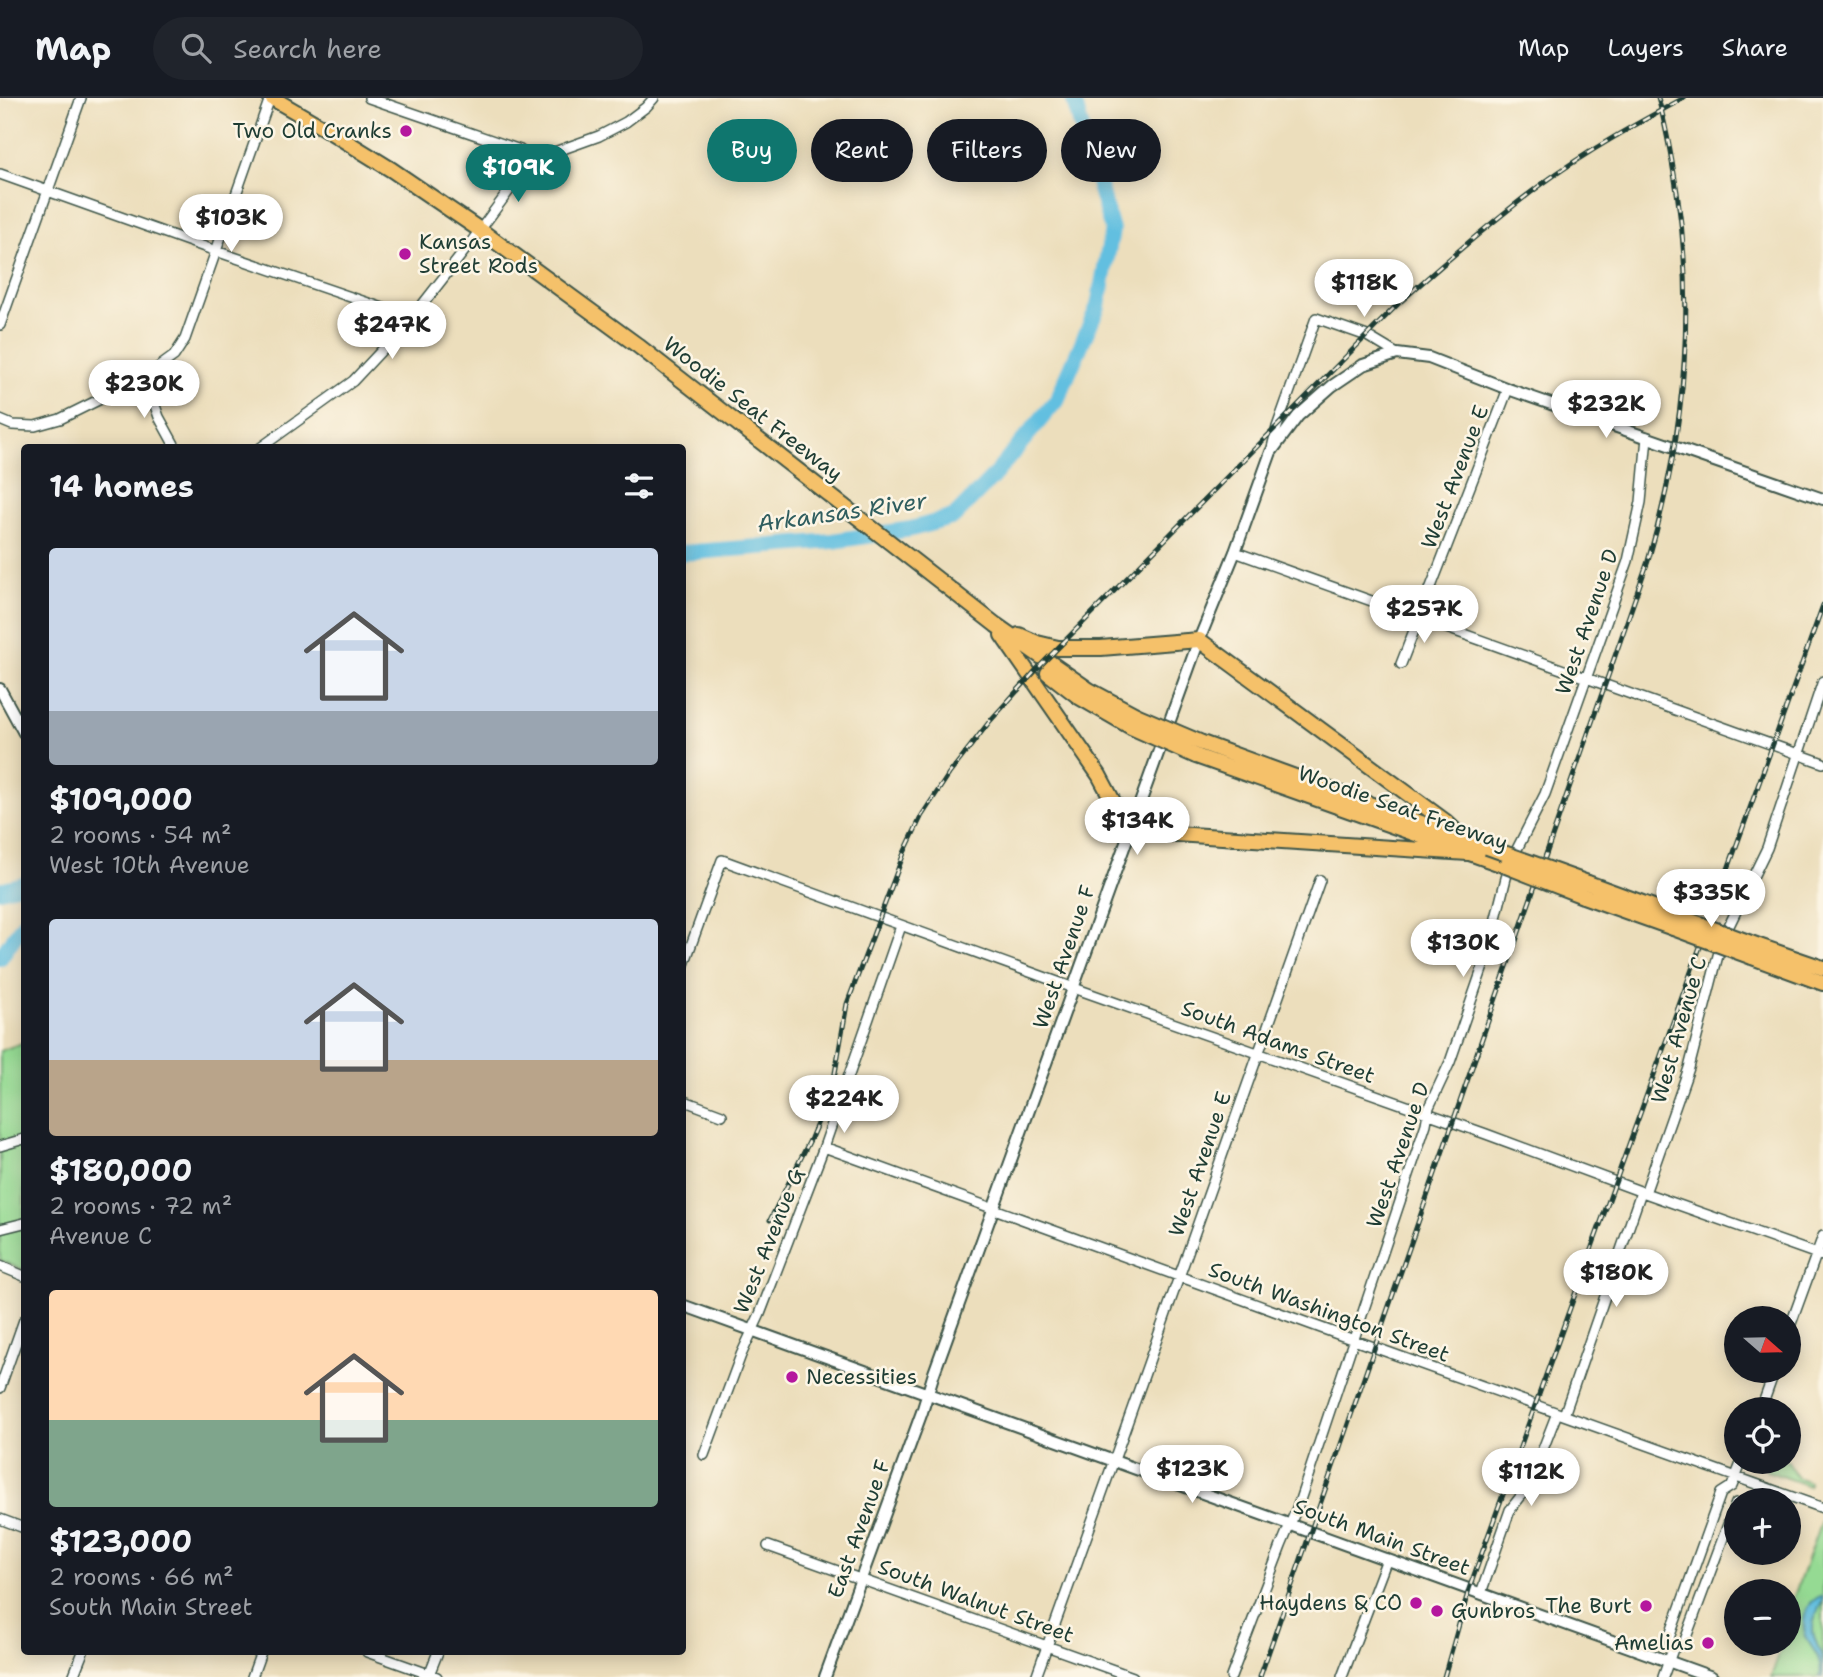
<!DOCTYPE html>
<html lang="en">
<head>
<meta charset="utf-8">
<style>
  body { margin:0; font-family:"Shantell Sans",sans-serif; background:#20242c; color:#f1f3f6; height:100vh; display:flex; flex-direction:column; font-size:26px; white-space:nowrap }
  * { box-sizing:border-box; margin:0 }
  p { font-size:23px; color:#9ea1a6 }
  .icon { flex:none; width:38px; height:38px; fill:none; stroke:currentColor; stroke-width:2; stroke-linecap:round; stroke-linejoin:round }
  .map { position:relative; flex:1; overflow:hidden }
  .sheet { position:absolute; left:21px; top:346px; width:665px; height:1211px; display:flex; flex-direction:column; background:#171b24; border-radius:7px; box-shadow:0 4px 18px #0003 }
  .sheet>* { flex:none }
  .hud { position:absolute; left:707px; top:21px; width:665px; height:63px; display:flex; gap:14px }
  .needle { width:46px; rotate:110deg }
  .fabs { position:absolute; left:1724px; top:1208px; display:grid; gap:14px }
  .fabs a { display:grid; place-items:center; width:77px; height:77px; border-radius:50%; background:#171b24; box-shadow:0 4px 18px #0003; font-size:35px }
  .price { position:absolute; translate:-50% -60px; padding:0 16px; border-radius:24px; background:#fff; color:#222; font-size:23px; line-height:46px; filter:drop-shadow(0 2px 4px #0008) }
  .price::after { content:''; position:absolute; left:50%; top:42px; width:21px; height:16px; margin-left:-10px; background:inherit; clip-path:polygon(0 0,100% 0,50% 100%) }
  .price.active { background:#0f766e; color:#fff }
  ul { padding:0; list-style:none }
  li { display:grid; align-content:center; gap:14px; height:371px; padding:0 28px }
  li span { display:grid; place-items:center; height:217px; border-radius:7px; color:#555 }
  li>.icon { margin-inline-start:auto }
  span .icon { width:126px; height:126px; fill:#fffc; stroke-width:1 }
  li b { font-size:30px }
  h2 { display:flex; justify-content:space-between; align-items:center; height:84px; padding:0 28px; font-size:30px }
  .pill { padding:0 24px; border-radius:32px; background:#171b24; box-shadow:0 4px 18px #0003; font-size:24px; line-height:63px }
  .pill.active { background:#0f766e; color:#fff }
  header { display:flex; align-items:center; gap:42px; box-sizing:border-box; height:98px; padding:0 35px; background:#171b24; border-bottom:2px solid #363941 }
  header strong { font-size:33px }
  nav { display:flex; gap:38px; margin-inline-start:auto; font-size:24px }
  .search { width:490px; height:63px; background:#20242c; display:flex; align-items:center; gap:18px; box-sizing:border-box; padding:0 24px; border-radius:38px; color:#9ea1a6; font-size:26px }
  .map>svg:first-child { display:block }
</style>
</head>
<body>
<header>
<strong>Map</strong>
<div class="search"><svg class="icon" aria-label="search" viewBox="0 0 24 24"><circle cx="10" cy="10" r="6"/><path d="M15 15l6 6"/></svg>Search here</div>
<nav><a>Map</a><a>Layers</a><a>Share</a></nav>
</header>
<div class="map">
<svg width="1823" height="1579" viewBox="0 0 1823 1579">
  <rect width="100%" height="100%" fill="#fcf5e5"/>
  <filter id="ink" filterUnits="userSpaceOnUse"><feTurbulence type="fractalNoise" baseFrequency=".0143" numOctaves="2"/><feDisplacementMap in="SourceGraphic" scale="14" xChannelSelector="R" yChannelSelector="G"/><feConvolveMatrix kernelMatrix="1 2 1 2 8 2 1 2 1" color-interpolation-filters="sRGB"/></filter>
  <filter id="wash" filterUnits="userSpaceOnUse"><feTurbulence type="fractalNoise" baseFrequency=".00686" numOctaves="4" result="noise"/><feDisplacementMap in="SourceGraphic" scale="28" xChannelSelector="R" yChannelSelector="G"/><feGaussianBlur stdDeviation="1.57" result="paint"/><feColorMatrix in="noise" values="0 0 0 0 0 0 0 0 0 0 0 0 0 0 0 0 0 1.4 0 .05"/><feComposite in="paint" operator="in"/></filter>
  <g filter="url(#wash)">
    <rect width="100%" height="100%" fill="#ecdebc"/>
    <!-- green -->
    <path fill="#95da93" stroke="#5a8c64" stroke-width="2" d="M22,945H24V1172L0,1162V953Z
      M1768,1363H1788L1796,1379L1809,1384V1388L1767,1373L1766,1369Z
      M1821,1424L1823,1425V1579H1771L1783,1545H1788L1789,1512Z"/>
    <!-- water -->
    <path fill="#62bfe0" stroke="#407e8a" stroke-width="2" d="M1823,1497C1823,1508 1813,1517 1813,1529C1812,1540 1818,1547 1821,1556C1823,1563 1823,1572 1823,1579H1820C1821,1573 1821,1568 1819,1563C1817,1555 1812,1550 1808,1543C1799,1526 1804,1504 1823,1497Z"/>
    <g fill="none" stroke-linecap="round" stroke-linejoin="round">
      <!-- river -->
      <path stroke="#62bfe0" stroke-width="16" d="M682,455L833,443L911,431L954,419L992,380L1057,302L1098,208L1112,132L1073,0
        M0,792L24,786
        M0,860L24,825"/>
    </g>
  </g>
  <g filter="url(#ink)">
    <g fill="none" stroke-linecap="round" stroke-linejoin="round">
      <defs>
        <path id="minor" d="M369,0L520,52L536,64
          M0,76L216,153L412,220
          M0,227L81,0
          M145,279L159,319L176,350
          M0,322L12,327L35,328L60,321L145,279L174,258L185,241L270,0
          M260,350L353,283L412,220L469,147L511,90L536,64L549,56L599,38L626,24L646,9L654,0
          M1272,350L1277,329L1316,220L1367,238L1397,256
          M1235,454C1432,523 1627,596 1823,665
          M1401,566L1508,291
          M682,872L722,762L1074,890L1486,1036L1645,1095L1823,1158
          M682,1002L722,1017
          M0,1048L24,1041
          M824,1049L1354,1242L1823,1410
          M1645,1095L1689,970L1722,842L1767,750L1823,583
          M0,1131L24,1125
          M0,1168L24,1178
          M1788,1234L1823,1138
          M0,1290L24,1222
          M1761,1311L1775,1272
          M1564,1317L1641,1094
          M704,1357L741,1257L760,1216L824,1049L901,828
          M0,1421L24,1430
          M768,1448L1133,1579
          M1481,1495L1510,1412L1521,1398L1536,1369L1557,1315
          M1673,1551L1684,1545L1736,1405
          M367,1554L437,1579
          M73,1579L83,1554
          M252,1579L261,1554
          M428,1579L438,1554
          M1036,1579L1114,1362L1320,782
          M1231,1579L1281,1448L1299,1405L1426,1026L1429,1009L1450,964L1486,860L1506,780L1516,753L1545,696L1628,463L1641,404L1647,339
          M1342,1579L1387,1461
          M1663,1579L1673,1551L1669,1540L1721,1395L1732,1388L1742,1363"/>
        <path id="tertiary" d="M0,591L24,635
          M682,1207L1712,1579
          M825,1579L922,1314L934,1275L1199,542L1235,454L1271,354L1298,318L1332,288L1363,267L1397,256L1429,260L1508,291L1823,401"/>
        <path id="primary" d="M272,0L329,33L392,72L480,132L637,247L996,527L1089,592L1136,617
          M1002,537L1099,677L1129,733L1468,755
          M1019,537L1037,545L1058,550H1101L1199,542L1446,724L1463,740
          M1048,575L1079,599L1131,629
          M1202,645L1487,749
          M1196,658L1506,768
          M1588,785L1678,818
          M1583,798L1673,830
          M1759,848L1823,870
          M1752,859L1823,885"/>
      </defs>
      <!-- minor casing -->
      <use href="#minor" stroke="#3e5548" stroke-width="12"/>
      <!-- tertiary casing -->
      <use href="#tertiary" stroke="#3e5548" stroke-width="14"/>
      <!-- primary casing -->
      <use href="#primary" stroke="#3e5548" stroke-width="18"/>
      <!-- minor -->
      <use href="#minor" stroke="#fff" stroke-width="9"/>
      <!-- tertiary -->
      <use href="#tertiary" stroke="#fff" stroke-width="10"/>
      <!-- primary -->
      <use href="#primary" stroke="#f5c16b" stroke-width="14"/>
      <defs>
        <path id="rail" d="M770,1122L811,1040L828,1000L834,981L847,906L904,755L922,717L949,676L990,623L1039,569L1398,206C1445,164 1492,123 1542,86C1587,53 1636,26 1684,0
          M1260,1579L1648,463C1684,341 1696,220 1677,94C1672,62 1667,31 1658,0
          M1444,1579L1469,1491L1823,507"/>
      </defs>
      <!-- rail casing -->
      <use href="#rail" stroke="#1f3d34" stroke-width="5"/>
      <!-- rail -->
      <use href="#rail" stroke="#fcf5e5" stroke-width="2.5" stroke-dasharray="8" stroke-linecap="butt"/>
      <defs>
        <path id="primary-bridge" d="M1136,617L1202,645
          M1131,629L1196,658
          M1487,749L1588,785
          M1506,768L1583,798
          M1678,818L1759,848
          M1673,830L1752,859"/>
      </defs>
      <!-- primary-bridge casing -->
      <use href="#primary-bridge" stroke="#3e5548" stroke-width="18" stroke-linecap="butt"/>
      <!-- primary-bridge -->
      <use href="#primary-bridge" stroke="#f5c16b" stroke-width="14"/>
    </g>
  </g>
  <!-- markers -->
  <g fill="#b5179e" stroke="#fcf5e5" stroke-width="2.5">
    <circle cx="406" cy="33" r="7"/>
    <circle cx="405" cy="156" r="7"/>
    <circle cx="792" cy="1279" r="7"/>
    <circle cx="1416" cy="1505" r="7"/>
    <circle cx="1646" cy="1508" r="7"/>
    <circle cx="1437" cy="1513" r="7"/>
    <circle cx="1708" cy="1545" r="7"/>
  </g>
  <g text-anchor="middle" stroke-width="5" stroke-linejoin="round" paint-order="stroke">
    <!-- poi labels -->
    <g font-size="21" fill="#1f3d34" stroke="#fcf5e5" text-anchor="end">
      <text x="392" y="40">Two Old Cranks</text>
      <text x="419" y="151" text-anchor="start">Kansas<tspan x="419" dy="24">Street Rods</tspan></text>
      <text x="806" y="1286" text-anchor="start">Necessities</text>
      <text x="1402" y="1512">Haydens &amp; CO</text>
      <text x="1632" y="1515">The Burt</text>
      <text x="1451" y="1520" text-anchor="start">Gunbros</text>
      <text x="1694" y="1552">Amelias</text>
    </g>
    <!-- street labels -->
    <g font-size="21" fill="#1f3d34" stroke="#fcf5e5">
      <text transform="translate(753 311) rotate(38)" y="7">Woodie Seat Freeway</text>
      <text transform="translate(1455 379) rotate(-69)" y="7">West Avenue E</text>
      <text transform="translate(1587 524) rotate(-71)" y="7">West Avenue D</text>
      <text transform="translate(1403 710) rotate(19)" y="7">Woodie Seat Freeway</text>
      <text transform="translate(1064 859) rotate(-71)" y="7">West Avenue F</text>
      <text transform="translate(1679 932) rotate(-74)" y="7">West Avenue C</text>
      <text transform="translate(1278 944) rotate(20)" y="7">South Adams Street</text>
      <text transform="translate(1398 1057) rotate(-71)" y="7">West Avenue D</text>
      <text transform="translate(1200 1066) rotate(-71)" y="7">West Avenue E</text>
      <text transform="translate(769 1143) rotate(-68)" y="7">West Avenue G</text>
      <text transform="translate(1329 1214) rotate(20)" y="7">South Washington Street</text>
      <text transform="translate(859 1431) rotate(-70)" y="7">East Avenue F</text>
      <text transform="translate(1382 1439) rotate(20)" y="7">South Main Street</text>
      <text transform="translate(976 1503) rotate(20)" y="7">South Walnut Street</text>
    </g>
    <!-- water labels -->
    <g font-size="23" font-style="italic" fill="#305e5f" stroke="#fcf5e5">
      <text transform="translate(842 414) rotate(-8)" y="8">Arkansas River</text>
    </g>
  </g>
</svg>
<div class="fabs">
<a><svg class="needle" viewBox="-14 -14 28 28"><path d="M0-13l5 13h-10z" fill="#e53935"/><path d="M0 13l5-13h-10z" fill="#9ea1a6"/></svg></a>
<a><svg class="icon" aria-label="locate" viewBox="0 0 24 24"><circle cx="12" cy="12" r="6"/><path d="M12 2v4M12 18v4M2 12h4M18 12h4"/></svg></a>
<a>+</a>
<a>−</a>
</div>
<b class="price active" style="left:518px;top:106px">$109K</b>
<b class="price" style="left:231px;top:156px">$103K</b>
<b class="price" style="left:1364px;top:221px">$118K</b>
<b class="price" style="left:392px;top:263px">$247K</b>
<b class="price" style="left:144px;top:322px">$230K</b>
<b class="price" style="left:1606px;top:342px">$232K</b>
<b class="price" style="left:1424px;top:547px">$257K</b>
<b class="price" style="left:1137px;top:759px">$134K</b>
<b class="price" style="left:1711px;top:831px">$335K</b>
<b class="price" style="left:1463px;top:881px">$130K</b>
<b class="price" style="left:844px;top:1037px">$224K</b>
<b class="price" style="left:1616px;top:1211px">$180K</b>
<b class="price" style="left:1192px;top:1407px">$123K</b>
<b class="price" style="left:1531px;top:1410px">$112K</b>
<div class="hud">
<a class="pill active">Buy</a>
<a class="pill">Rent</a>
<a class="pill">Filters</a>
<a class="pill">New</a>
</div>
<section class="sheet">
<h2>14 homes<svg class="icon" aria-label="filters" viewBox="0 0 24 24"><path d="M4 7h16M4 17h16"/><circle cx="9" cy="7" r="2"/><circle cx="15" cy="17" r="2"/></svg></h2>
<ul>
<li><span style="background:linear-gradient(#c9d6e8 75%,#9aa5b1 0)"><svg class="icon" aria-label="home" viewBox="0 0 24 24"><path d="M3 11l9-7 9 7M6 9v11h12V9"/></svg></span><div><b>$109,000</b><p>2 rooms · 54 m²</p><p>West 10th Avenue</p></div></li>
<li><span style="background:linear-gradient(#c9d6e8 65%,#b9a48a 0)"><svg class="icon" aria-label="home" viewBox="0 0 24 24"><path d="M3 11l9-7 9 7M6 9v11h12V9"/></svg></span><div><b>$180,000</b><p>2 rooms · 72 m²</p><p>Avenue C</p></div></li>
<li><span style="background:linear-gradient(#ffd9b3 60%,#7fa58c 0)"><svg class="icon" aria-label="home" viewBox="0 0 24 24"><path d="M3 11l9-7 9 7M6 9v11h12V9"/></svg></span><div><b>$123,000</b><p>2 rooms · 66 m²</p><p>South Main Street</p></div></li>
</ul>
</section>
</div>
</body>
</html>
